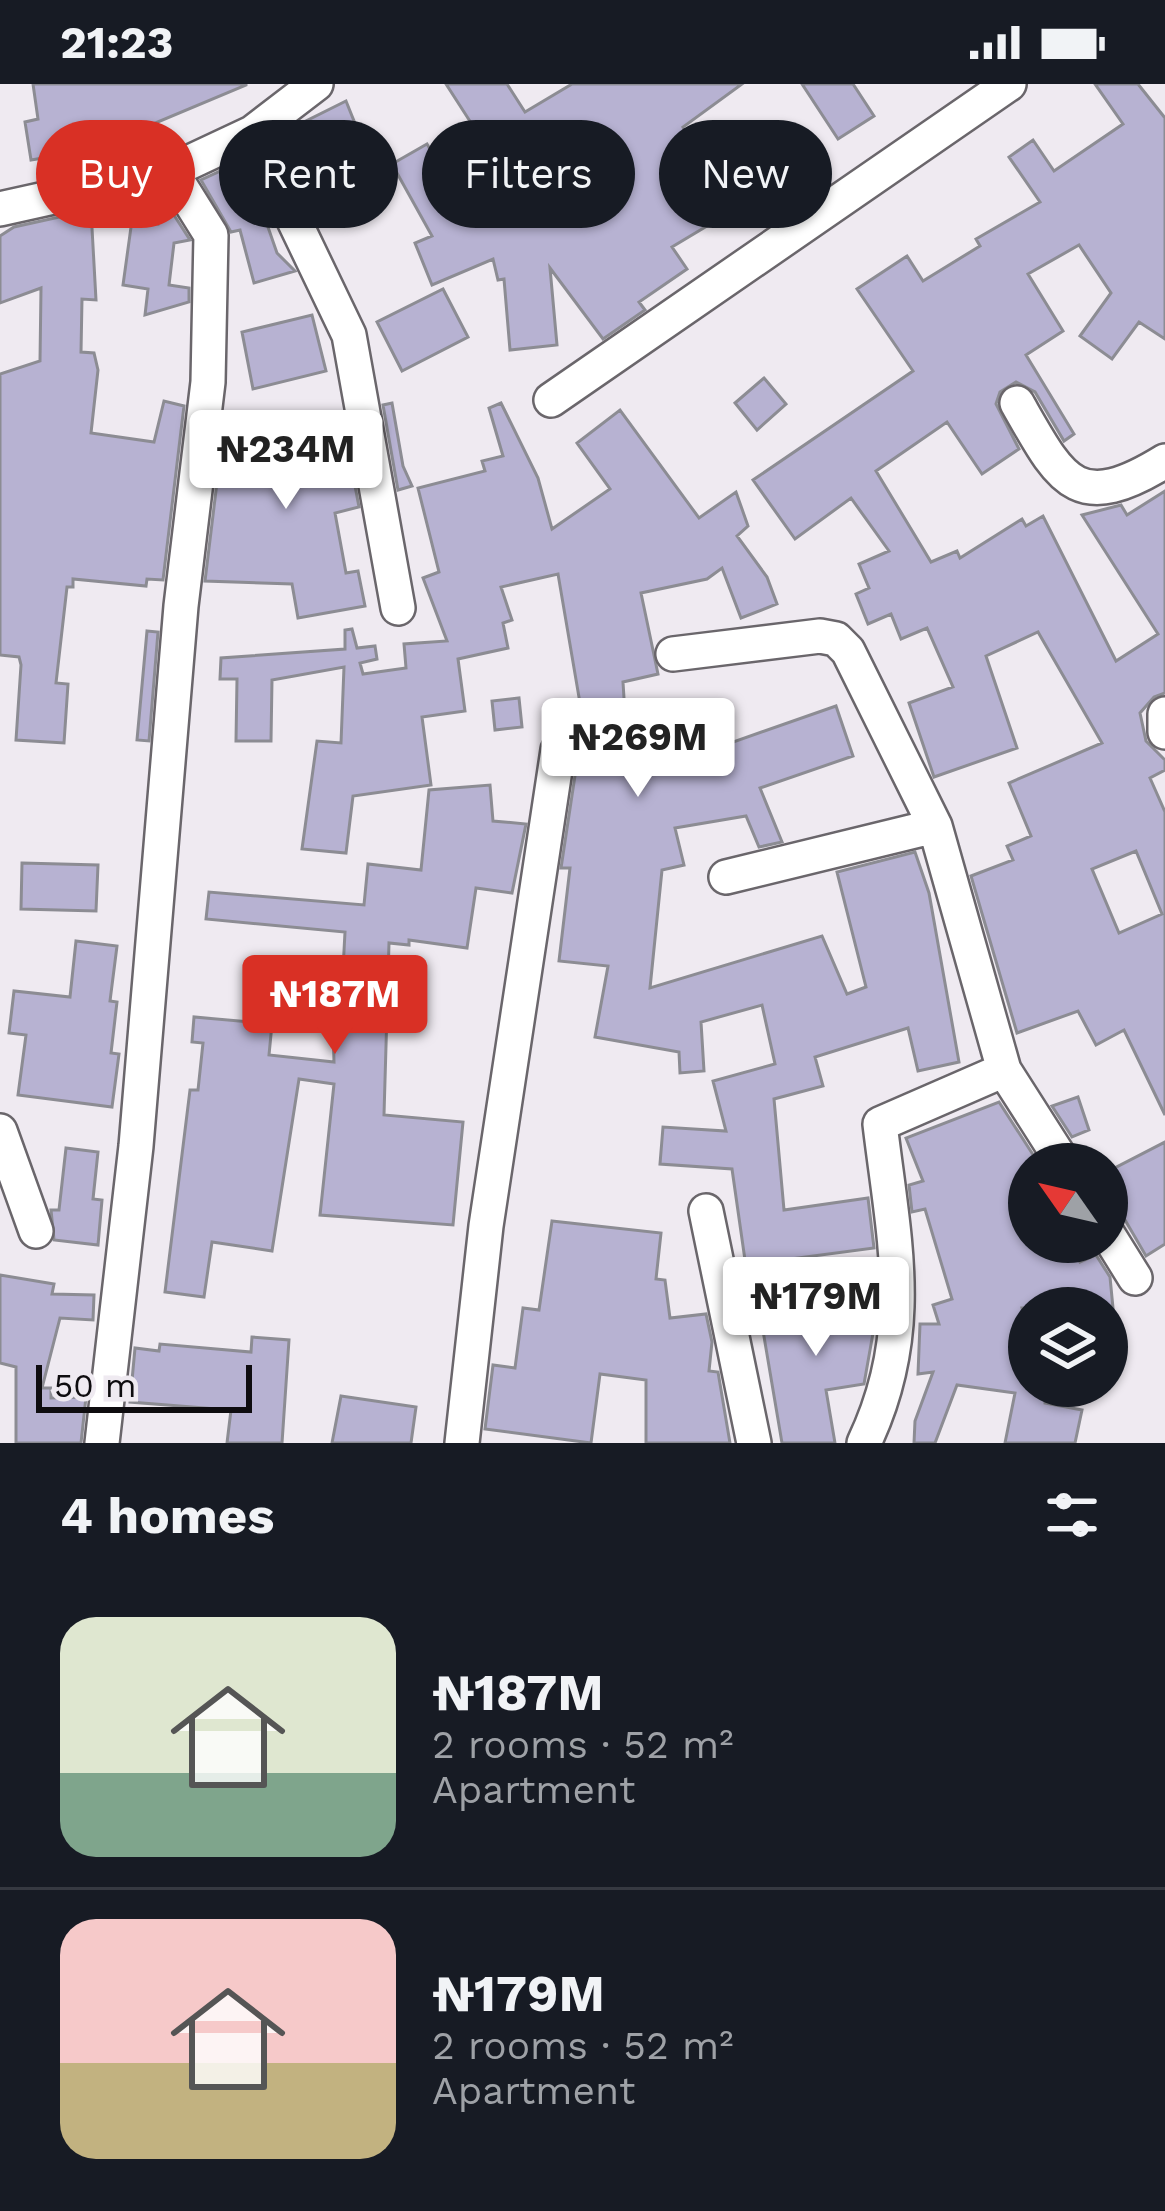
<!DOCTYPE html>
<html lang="en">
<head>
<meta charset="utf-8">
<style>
  body { margin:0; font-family:"Work Sans",sans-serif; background:#242831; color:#f1f3f6; height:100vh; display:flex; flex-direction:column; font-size:45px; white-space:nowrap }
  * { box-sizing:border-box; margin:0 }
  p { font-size:39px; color:#9ea1a6 }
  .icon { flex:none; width:66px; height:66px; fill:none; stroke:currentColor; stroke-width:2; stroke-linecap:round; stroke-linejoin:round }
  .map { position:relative; height:1359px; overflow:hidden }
  .side { display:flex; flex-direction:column; background:#171b24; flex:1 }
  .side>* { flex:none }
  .top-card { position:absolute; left:36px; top:36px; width:1095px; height:108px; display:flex; gap:24px }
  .needle { width:78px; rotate:304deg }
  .buttons { position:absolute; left:1008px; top:1059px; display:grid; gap:24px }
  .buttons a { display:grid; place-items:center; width:120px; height:120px; border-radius:50%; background:#171b24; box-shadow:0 3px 9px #0004; font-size:60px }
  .scale { position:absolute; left:36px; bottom:30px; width:216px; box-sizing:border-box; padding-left:12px; border:6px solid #0e0c0f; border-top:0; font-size:33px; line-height:42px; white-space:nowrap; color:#0e0c0f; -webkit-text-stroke:9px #efeaf1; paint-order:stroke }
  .price { position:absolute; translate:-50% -102px; padding:0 27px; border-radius:12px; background:#fff; color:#222; font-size:39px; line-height:78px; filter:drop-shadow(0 3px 6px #0008) }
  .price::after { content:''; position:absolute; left:50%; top:72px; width:36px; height:27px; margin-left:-18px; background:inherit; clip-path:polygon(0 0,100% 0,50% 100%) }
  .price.on { background:#d93025; color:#fff }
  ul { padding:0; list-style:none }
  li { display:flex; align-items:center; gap:36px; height:300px; padding:0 60px }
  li+li { border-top:3px solid #363941 }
  li span { display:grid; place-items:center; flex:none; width:336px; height:240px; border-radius:36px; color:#555 }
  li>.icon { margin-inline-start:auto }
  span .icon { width:144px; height:144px; fill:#fffc; stroke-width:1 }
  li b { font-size:51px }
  h2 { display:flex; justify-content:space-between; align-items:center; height:144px; padding:0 60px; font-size:51px }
  .tag { padding:0 42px; border-radius:54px; background:#171b24; box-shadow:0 3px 9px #0004; font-size:42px; line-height:108px }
  .tag.on { background:#d93025; color:#fff }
  .status { display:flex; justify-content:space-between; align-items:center; height:84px; padding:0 60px; background:#171b24; direction:ltr }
  .status svg { height:33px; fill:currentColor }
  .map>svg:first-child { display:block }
</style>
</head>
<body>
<div class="status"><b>21:23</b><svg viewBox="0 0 49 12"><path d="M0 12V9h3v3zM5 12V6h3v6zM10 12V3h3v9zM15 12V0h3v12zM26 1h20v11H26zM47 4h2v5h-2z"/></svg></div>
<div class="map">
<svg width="1165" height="1359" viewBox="0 0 1165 1359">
  <rect width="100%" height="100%" fill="#efeaf1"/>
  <!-- building -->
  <path fill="#b7b2d2" stroke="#8c8c93" stroke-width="3" fill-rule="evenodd" d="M33,0H246V1L91,66L31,76L25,38L38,35Z
    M446,0H507L525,28L572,0H742L683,43L737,124L672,163L687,185L639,218L645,226L603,255L550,184L557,261L510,266L504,195L498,196L493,175L432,201L415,159L432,152L392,80L427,60L435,73L475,45ZM597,51L631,97L593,124L558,74Z
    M802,0H853L874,32L838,55Z
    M1095,0H1138L1165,34V255L1139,238L1112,275L1080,252L1111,209L1079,161L1028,190L1063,247L1026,271L1074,350L1064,357L1035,308L1016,298L1000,308L996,320L1019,365L982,390L947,338L876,387L931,478L957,467L960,474L1022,435L1026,442L1043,432L1116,577L1158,550L1082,431L1121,421L1127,431L1165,407V609L1154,613L1140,629L1146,657L1165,676V686L1150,694L1165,728V1031L1124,946L1096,961L1078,927L1017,949L971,792L1013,776L1007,762L1031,752L1009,699L1102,659L1038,548L986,572L1017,664L934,693L909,619L953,603L927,544L901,555L891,530L868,540L856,510L869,504L859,480L889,467L851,414L795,455L753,396L913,287L857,205L907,172L923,197L980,162L976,155L1040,118L1009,73L1033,56L1054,87L1123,40ZM1136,767L1162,830L1119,849L1092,785Z
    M346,17L356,42L303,64L294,43Z
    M240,78L244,103L253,100L277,169L295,187L254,199L240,146L231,148L201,96Z
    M161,111L190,156L174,159L169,201L189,204V218L145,231L148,205L123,201L132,136L158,140Z
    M91,126L96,216L82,215L81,268L94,269L98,286L91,349L154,358L164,317L184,322L163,496L147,495L146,502L73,495V503H67L56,599L68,600L64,659L16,656L21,581L19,573L0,571V290L40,277L41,204L0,219V152L14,143Z
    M443,205L468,253L402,287L377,238Z
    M312,231L326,287L253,305L242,248Z
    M764,294L786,320L757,346L735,319Z
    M392,319L403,382L412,402L398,406L383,321Z
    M501,319L538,394L552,445L610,405L577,359L620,326L699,434L736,408L748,442L737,452L767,493L777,520L741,534L722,484L707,495L641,509L658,590L623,598L628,679L718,668L716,664L836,622L853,672L760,704L782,758L759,763L746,732L675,744L684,781L662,786L650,904L822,852L847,910L866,903L837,788L915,768L929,809L959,978L918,987L908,944L815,973L823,1002L774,1015L784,1126L868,1114L874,1164L752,1180L745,1176L732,1085L660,1080L663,1043L726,1047L713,997L775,980L762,921L701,938L704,987L680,989L679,968L595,953L608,882L559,877L570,784H561L576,685L585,684L581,625L558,490L501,503L512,536L503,539L508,564L458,575L465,627L422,633L431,701L353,712L346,769L302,765L317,657L341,659L344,583L272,596L271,657H236L237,595H220L221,574L345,565V546L352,545L357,564L375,562L377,575L360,579L363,590L406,584L404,560L447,557L423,494L439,488L418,404L485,387L482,377L503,372L489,324Z
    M341,328L359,423L335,429L346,489L358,487L365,522L298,534L292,500L205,497L223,349Z
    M147,547L158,548L149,657L137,656Z
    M519,614L522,643L495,646L492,617Z
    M490,701L493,737L526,740L512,809L476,804L467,864L409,856V861L389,859L384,1031L463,1038L453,1141L320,1131L334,1000L299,995L272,1167L212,1158L204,1213L165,1208L190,1006H198L203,959L192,958L194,933L272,940L269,971L334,978L333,942H340L345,848L206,835L209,808L364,821L368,780L421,786L429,706Z
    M22,779L98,781L96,827L21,825Z
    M76,857L117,862L110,917L117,918L111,969L119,970L112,1023L18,1011L26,951L9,949L14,907L70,913Z
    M1078,1013L1089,1046L1072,1053L1052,1022Z
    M999,1018L1039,1080H1029V1158H1071L1080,1178L1096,1171L1110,1193L1113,1224H1022L1029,1252V1302H1045V1319L1082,1326L1075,1359H1005L1015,1309L957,1301L935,1359H914L915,1337L933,1288L918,1290L920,1240H939L933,1221L952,1215L925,1125L912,1128L909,1101L923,1097L906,1054Z
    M1165,1058V1160L1146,1172L1107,1105V1088Z
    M66,1064L98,1068L93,1115L102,1116L98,1161L54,1156L51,1126H59Z
    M552,1137L661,1149L656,1195L665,1196L670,1234L706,1230L712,1258L709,1287L718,1288L730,1359H646V1296L600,1290L591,1359L485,1345L493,1281L515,1284L523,1224L539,1226Z
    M0,1191L54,1200L52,1210L94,1211L93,1236L60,1234L42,1304H51V1314L86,1313L81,1359H16V1283L0,1279Z
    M874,1208L875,1238L864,1300L826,1306L835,1359H782L759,1223Z
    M252,1253L289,1256L282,1359H227L231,1326L130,1318L135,1264L159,1267L160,1260L251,1268Z
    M341,1312L416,1323L411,1359H332Z"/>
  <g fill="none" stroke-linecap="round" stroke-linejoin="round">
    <defs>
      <path id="street" d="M252,49L349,251L398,524
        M0,125L171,87L252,49L316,0
        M551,316L1009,0
        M1017,319C1061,396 1076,432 1165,377
        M673,570L820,552L836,555L848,567L935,742L1004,986L1064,1080
        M1165,630V648
        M726,793L935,742
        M0,1047L36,1147
        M706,1127L754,1359
        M1107,1149L1135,1194
        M102,1359L136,1062L181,522L208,298L211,151L171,87
        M462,1359L486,1142L558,666
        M864,1359C917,1248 894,1157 880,1040L1004,986"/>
    </defs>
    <!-- street casing -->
    <use href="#street" stroke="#6a666b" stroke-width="38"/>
    <!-- street -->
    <use href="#street" stroke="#fff" stroke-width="33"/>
  </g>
</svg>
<div class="buttons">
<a><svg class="needle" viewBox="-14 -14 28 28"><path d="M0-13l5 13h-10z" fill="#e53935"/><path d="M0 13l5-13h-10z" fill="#9ea1a6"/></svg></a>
<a><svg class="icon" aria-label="layers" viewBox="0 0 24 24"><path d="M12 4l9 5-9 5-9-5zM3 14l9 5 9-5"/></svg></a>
</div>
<div class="scale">50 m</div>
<b class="price" style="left:286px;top:428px">₦234M</b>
<b class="price" style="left:638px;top:716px">₦269M</b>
<b class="price on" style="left:335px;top:973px">₦187M</b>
<b class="price" style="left:816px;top:1275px">₦179M</b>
<div class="top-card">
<a class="tag on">Buy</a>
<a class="tag">Rent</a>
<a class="tag">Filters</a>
<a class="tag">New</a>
</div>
</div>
<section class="side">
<h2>4 homes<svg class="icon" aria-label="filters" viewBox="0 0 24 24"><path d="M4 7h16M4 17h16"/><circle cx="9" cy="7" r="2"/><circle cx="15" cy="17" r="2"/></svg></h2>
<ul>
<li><span style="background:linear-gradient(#dfe7d0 65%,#7fa58c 0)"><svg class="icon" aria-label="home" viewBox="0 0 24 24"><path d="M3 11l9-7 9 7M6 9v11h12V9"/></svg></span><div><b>₦187M</b><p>2 rooms · 52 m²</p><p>Apartment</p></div></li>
<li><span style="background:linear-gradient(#f6c9c9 60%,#c2b280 0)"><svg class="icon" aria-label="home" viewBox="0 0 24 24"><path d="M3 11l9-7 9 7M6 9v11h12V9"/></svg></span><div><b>₦179M</b><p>2 rooms · 52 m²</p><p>Apartment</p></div></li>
</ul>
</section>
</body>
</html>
